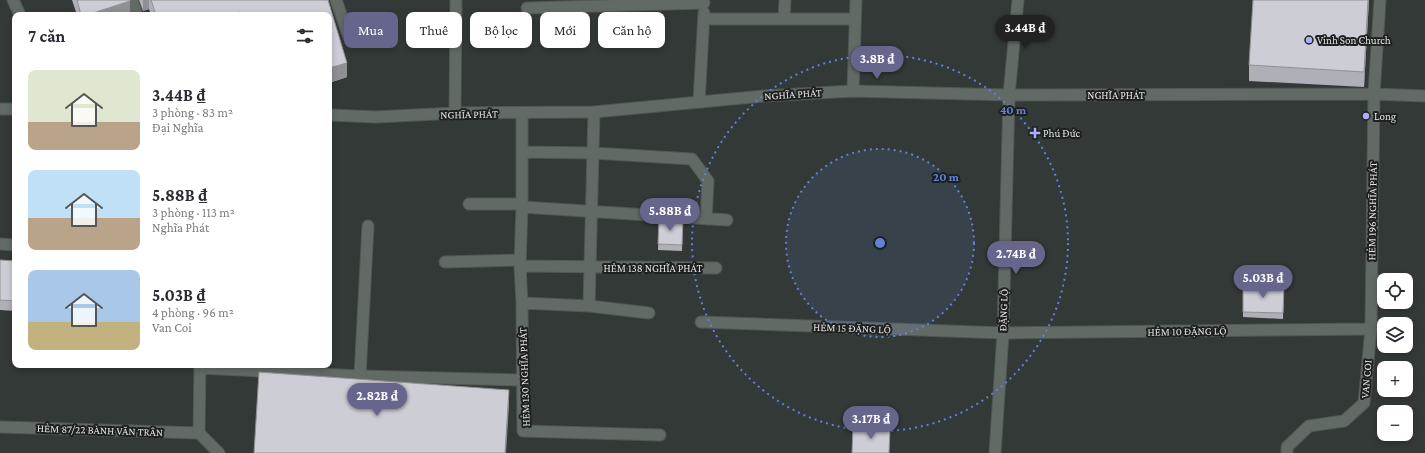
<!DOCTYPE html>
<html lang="vi">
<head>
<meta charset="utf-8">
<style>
  body { margin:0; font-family:"Crimson Pro",serif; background:#f7f7f7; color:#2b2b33; height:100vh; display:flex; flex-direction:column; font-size:15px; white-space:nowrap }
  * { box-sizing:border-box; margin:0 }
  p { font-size:13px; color:#7c7c81 }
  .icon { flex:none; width:22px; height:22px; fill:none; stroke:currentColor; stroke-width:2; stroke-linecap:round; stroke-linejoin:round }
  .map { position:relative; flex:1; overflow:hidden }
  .drawer { position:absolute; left:12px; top:12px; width:320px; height:356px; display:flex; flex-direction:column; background:#fff; border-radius:8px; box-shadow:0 2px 6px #0003 }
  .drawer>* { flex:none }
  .hud { position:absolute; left:344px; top:12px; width:380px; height:36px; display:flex; gap:8px }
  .tools { position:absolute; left:1377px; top:273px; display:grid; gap:8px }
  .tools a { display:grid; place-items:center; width:36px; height:36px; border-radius:8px; background:#fff; box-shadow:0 2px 6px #0003; font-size:20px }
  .price { position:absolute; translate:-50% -34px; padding:0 9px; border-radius:14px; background:#66668d; color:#fff; font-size:13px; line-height:26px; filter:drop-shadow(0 1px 2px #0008) }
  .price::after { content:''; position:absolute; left:50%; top:24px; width:12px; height:9px; margin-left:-6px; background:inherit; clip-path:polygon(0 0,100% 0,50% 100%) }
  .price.selected { background:#222; color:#fff }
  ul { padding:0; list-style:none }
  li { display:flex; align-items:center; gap:12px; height:100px; padding:0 16px }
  li span { display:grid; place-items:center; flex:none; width:112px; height:80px; border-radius:8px; color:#555 }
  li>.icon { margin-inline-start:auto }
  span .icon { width:48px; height:48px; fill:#fffc; stroke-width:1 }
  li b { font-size:17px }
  h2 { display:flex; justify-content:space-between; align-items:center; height:48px; padding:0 16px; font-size:17px }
  .tag { padding:0 14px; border-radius:8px; background:#fff; box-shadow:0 2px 6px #0003; font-size:14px; line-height:36px }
  .tag.selected { background:#66668d; color:#fff }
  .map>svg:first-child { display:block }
</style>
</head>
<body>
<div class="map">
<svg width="1425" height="453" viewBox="0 0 1425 453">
  <rect width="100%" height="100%" fill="#333936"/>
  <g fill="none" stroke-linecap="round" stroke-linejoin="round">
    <defs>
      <path id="service" d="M13,0L20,15
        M132,0L137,15
        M336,0L349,37
        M527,8L704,3
        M704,19H855
        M784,19L785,0
        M853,91L856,0
        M699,102L704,13
        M522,113V207L520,266L522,303L523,431L660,435
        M522,152L593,153L692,159L708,181L706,219
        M469,204H522
        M522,207L727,220
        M0,244L15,245
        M445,262L520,260
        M520,266L716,268
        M522,303L589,306L649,313
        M589,306L594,112
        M701,322L1003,333L1371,329L1374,94
        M200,368L360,376L522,380
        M360,376L368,226
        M0,427L199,433L219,453"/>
      <path id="minor" d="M1374,94L1380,0
        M0,109H15
        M455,113L456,0
        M329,115L376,117L455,113L594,112L764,96L853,91L1009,95L1374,94L1425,96
        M199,433L200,365
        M995,453L1003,333L1009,95L1018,0
        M1287,453V447L1309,426L1344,421L1364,403L1371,329"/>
    </defs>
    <!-- service casing -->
    <use href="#service" stroke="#515754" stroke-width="13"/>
    <!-- minor casing -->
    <use href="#minor" stroke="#515754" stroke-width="13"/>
    <!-- service -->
    <use href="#service" stroke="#626a66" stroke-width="11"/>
    <!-- minor -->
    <use href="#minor" stroke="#626a66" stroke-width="11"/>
  </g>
  <!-- wall -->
  <path fill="#afb0b7" d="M72,0H130V15H77Z
    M139,0H328L347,77L329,83V15H151L149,9L143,11Z
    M1369,0L1364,87L1249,81V65Z
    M659,218L683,219L682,251L658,250Z
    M0,260L15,261V311L0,310Z
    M1243,285L1284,286L1283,319L1243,317Z"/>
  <!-- shaded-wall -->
  <path fill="#8f9095" d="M143,0H149V9L143,11Z
    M1368,0H1369L1364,87V72Z
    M130,1V15H87Z
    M240,12V15H232Z
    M347,63V77L329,83V68Z
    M509,390V405L506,453H505Z"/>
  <!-- building -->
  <path fill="#cccdd5" stroke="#8f9095" d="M77,0H130V1L87,15H81Z
    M151,0H328L347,63L329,68V15H241L240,12L232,15H156Z
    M1253,0H1368L1364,72L1249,65Z
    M659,218L683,219L682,245L658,244Z
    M0,260L15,261V301L0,300Z
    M1243,285L1284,286L1283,313L1243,312Z
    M259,372L509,390L505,453H254Z
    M853,427L890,429L889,453H852Z"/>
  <!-- distance rings -->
  <circle cx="880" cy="243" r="94" fill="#6182db" fill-opacity=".12"/>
  <g fill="none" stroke="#6182db" stroke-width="2" stroke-dasharray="2 4">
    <circle cx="880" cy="243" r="94"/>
    <circle cx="880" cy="243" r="188"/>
  </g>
  <!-- markers -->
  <g fill="#adaffb" stroke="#1d201e" stroke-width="1.5">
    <circle cx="1309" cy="40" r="4"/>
    <circle cx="1366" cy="116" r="4"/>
    <path d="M1033 127h4v4h4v4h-4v4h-4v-4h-4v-4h4z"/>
  </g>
  <g text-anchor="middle" stroke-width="4" stroke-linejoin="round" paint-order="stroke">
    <!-- poi labels -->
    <g font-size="11" fill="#dfe3e1" stroke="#1d201e" text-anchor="start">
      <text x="1317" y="44">Vinh Son Church</text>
      <text x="1374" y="120">Long</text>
      <text x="1043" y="137">Phú Đức</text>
    </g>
    <!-- street labels -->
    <g font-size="11" fill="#dfe3e1" stroke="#1d201e">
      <text transform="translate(793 94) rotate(-4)" y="4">NGHĨA PHÁT</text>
      <text x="1116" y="99">NGHĨA PHÁT</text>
      <text transform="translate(469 114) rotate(-1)" y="4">NGHĨA PHÁT</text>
      <text transform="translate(1372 211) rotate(-89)" y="4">HẺM 196 NGHĨA PHÁT</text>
      <text x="653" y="272">HẺM 138 NGHĨA PHÁT</text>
      <text transform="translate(1003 310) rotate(-88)" y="4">ĐẶNG LỘ</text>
      <text transform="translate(852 328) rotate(2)" y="4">HẺM 15 ĐẶNG LỘ</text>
      <text transform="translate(1187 331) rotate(-1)" y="4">HẺM 10 ĐẶNG LỘ</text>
      <text transform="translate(524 377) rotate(-92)" y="4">HẺM 130 NGHĨA PHÁT</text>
      <text transform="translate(1366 379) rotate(-85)" y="4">VAN COI</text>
      <text transform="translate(100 430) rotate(2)" y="4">HẺM 87/22 BÀNH VĂN TRÂN</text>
    </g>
  </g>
  <circle cx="880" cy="243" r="6" fill="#6182db" stroke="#1d201e" stroke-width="2"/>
  <g font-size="12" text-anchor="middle" font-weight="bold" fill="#6182db" stroke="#1d201e" stroke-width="4" stroke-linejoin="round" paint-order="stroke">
    <text x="1013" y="114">40 m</text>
    <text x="946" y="181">20 m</text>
  </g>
</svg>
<div class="tools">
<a><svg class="icon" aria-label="locate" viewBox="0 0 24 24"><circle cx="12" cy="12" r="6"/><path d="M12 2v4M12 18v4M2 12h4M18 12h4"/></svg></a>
<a><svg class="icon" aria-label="layers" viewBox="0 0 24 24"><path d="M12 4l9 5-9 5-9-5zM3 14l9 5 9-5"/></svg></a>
<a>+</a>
<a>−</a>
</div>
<b class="price selected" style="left:1025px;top:49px">3.44B ₫</b>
<b class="price" style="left:877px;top:80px">3.8B ₫</b>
<b class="price" style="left:670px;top:232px">5.88B ₫</b>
<b class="price" style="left:1016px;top:275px">2.74B ₫</b>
<b class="price" style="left:1263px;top:299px">5.03B ₫</b>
<b class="price" style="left:377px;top:417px">2.82B ₫</b>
<b class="price" style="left:871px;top:440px">3.17B ₫</b>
<div class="hud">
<a class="tag selected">Mua</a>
<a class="tag">Thuê</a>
<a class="tag">Bộ lọc</a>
<a class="tag">Mới</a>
<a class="tag">Căn hộ</a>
</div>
<section class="drawer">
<h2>7 căn<svg class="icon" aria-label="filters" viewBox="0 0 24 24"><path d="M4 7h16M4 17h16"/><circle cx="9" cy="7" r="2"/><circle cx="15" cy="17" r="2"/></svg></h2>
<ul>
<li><span style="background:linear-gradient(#dfe7d0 65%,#b9a48a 0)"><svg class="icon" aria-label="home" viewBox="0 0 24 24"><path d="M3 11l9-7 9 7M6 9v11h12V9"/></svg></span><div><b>3.44B ₫</b><p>3 phòng · 83 m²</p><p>Đại Nghĩa</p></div></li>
<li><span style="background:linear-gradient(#bfe0f5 60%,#b9a48a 0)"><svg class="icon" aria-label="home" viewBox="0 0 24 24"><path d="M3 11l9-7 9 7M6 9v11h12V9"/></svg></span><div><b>5.88B ₫</b><p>3 phòng · 113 m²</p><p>Nghĩa Phát</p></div></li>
<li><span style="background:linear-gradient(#a9c7e8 65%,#c2b280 0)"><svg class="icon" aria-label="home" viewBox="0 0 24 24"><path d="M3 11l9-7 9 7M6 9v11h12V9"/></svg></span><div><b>5.03B ₫</b><p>4 phòng · 96 m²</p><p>Van Coi</p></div></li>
</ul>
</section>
</div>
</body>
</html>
